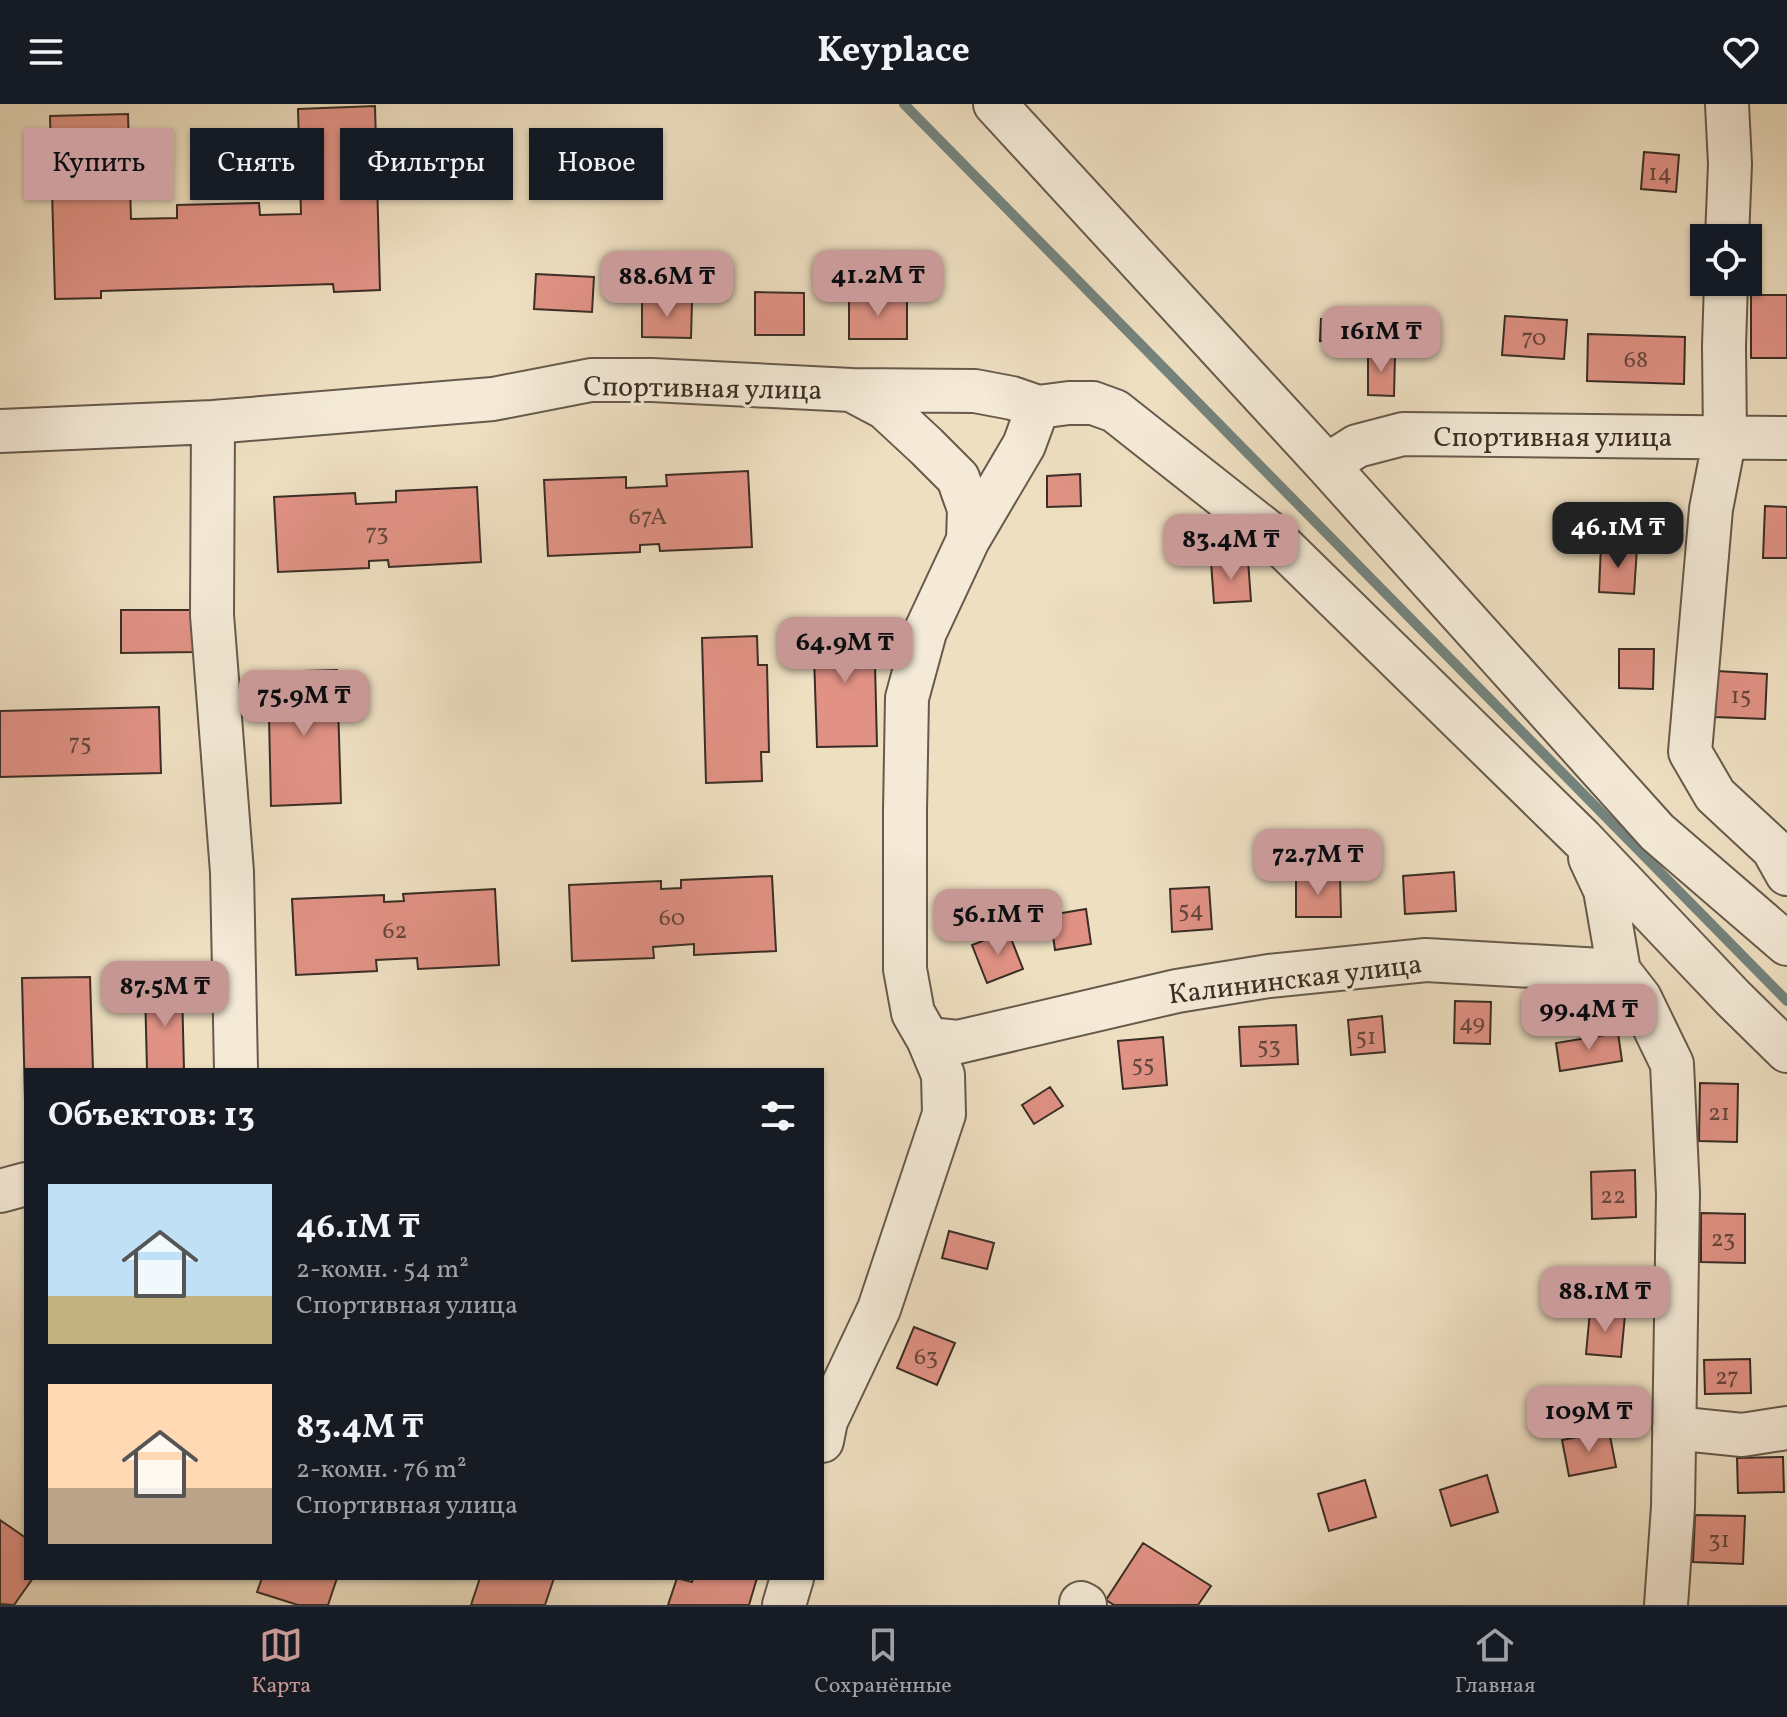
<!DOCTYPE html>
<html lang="ru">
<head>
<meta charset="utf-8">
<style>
  body { margin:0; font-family:Vollkorn,serif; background:#242831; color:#f1f3f6; height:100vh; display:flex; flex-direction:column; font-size:30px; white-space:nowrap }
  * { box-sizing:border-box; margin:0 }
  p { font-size:26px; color:#9ea1a6 }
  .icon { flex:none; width:44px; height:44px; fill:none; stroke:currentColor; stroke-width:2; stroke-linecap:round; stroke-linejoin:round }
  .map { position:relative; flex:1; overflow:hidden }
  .details { position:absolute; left:24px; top:964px; width:800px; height:512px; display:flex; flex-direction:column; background:#171b24; border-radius:0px; box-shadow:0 2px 6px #0004 }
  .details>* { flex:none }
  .banner { position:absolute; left:24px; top:24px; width:800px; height:72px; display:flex; gap:16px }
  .fabs { position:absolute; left:1690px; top:120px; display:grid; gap:16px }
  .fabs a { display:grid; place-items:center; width:72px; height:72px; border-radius:0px; background:#171b24; box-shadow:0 2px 6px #0004; font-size:40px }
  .price { position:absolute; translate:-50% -68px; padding:0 18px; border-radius:16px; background:#c59692; color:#111; font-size:26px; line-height:52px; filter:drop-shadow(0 2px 4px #0008) }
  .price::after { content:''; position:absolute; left:50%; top:48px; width:24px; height:18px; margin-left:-12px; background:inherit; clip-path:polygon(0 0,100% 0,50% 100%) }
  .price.on { background:#222; color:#fff }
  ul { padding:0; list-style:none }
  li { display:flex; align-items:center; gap:24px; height:200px; padding:0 24px }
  li span { display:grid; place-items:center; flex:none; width:224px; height:160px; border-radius:0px; color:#555 }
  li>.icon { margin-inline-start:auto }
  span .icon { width:96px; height:96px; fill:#fffc; stroke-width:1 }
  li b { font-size:34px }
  h2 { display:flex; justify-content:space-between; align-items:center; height:96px; padding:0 24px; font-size:34px }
  .pill { padding:0 28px; border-radius:0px; background:#171b24; box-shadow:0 2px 6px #0004; font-size:28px; line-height:72px }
  .pill.on { background:#c59692; color:#111 }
  header { display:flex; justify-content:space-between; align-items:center; height:104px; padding:0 24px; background:#171b24; font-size:36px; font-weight:700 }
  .tabs { display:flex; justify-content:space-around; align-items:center; height:112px; border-top:2px solid #363941; background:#171b24; font-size:22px; color:#9ea1a6 }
  .tabs a { display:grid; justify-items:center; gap:4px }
  .tabs .on { color:#c59692 }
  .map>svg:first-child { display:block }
</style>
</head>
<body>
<header><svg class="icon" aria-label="menu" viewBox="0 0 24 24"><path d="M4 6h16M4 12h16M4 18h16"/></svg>Keyplace<svg class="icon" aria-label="heart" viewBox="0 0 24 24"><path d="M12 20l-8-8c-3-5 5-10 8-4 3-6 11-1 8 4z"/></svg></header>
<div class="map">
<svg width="1787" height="1501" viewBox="0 0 1787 1501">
  <rect width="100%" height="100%" fill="#eedfc1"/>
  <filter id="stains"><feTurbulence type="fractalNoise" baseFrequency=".0025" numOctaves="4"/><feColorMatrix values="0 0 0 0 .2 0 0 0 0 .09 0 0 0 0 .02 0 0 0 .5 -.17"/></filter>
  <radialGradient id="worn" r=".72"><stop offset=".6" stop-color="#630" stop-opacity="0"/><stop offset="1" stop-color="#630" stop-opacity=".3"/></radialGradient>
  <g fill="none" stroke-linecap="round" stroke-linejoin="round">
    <!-- stream -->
    <path stroke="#74837d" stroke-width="10" d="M904,0L1787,897"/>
  </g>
  <!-- building -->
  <path fill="#e19285" stroke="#3a2e25" stroke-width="2" d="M375,2L380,186L334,188L333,180L101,187V194L55,195L50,12L128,10L131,115L177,114V101L259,99L260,111L301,110L298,5Z
    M1644,48L1679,51L1676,88L1641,85Z
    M536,170L594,173L592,208L534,205Z
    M755,188L804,189V231H755Z
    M1751,191H1787V254H1751Z
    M849,194H907V235H849Z
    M642,197L692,198L691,234L642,233Z
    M1505,212L1567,216L1564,255L1502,251Z
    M1321,215L1345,217L1344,238L1320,237Z
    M1588,230L1685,233L1684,280L1587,277Z
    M1368,249L1395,250L1394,292L1368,291Z
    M748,367L752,443L660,447L659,440L640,441V448L548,452L544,376L626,373V384L667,382L666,371Z
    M1080,370L1081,402L1047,403V372Z
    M477,383L481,458L389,463L388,456L369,457V464L278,468L274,393L355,389L356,400L396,398V387Z
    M1765,402L1787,403V454H1763Z
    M1601,441L1637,444L1634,490L1599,488Z
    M1248,456L1251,497L1214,499L1211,458Z
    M121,506H194L195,548L121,549Z
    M874,519L877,642L817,643L813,521Z
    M757,532L758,561H767L769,648H761L762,677L706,679L702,534Z
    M1619,545H1654L1653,585L1619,584Z
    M337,566L341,699L271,702L268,568Z
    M1717,567L1767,570L1765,615L1715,613Z
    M159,603L161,669L0,673V607Z
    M1454,768L1456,807L1405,810L1403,772Z
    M772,772L776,847L694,851V840L653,843L654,854L572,857L569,781L661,777V785L681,784V776Z
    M1340,772L1341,813H1296V773Z
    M1209,783L1212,825L1172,828L1170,785Z
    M495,785L499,861L418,865L417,854L376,856L377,867L296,871L292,795L384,791V798L404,797L403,790Z
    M1086,805L1091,840L1055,846L1050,811Z
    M1008,827L1023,865L987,879L972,841Z
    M90,873L93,966H26V1037L22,874Z
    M182,884L184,966H147L145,885Z
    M1455,897L1491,898L1490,940L1454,939Z
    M1382,912L1385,948L1351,951L1348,916Z
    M1296,921L1298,960L1241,962L1239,923Z
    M1618,929L1622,957L1560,967L1556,939Z
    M1163,933L1167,981L1123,985L1118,937Z
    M1700,979L1738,980L1737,1038L1699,1037Z
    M1050,983L1063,1002L1034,1020L1022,1001Z
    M1635,1066L1636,1113L1592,1115L1591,1068Z
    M1701,1109L1745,1110V1159L1701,1158Z
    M949,1127L994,1139L987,1165L942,1154Z
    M1590,1207L1625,1211L1621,1253L1586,1250Z
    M914,1223L955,1239L937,1281L897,1264Z
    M1750,1255L1751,1289L1705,1290L1704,1256Z
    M1609,1327L1616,1363L1569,1372L1562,1336Z
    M1783,1353L1784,1388L1738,1389L1737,1354Z
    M1487,1371L1498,1408L1451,1422L1440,1386Z
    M1365,1376L1376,1413L1329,1427L1318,1390Z
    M1695,1411L1745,1412L1743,1460L1693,1458Z
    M0,1416L26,1434V1474H33L14,1501L0,1500Z
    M1143,1439L1211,1482L1198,1501H1114L1106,1496Z
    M262,1474H337L328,1501H298L257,1488Z
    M480,1474H554L545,1501H471Z
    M677,1474L692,1478L693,1474H757L749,1501H668Z"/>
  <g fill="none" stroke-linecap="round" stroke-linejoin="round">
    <defs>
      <path id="minor" d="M995,0L1327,361L1657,728L1787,840
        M1727,0L1730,60L1727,134
        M1726,178L1724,242L1725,333L1711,405L1690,648L1715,691L1773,745L1787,770
        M851,286L885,304L926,342L958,374L969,405L968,436
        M213,318L212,511L232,768L236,966
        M0,327L213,318L493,295L591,276H652L851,286L975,287L1012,294L1038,303L1069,299H1093L1115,307L1267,427L1582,735L1733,894L1787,947
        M1327,361L1357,342L1403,330L1787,334
        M1590,754L1605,786L1619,867L1640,894L1672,960L1678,1090L1673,1403L1666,1501
        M928,935L958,938L1177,887L1269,872L1426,856L1619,867
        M0,1087L26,1080
        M1674,1324L1742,1331L1787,1324
        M822,1337L826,1317L879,1205L944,1010L943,971L928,935L913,909L905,865V707L907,594L925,528L968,436L1024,341L1038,303
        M1081,1499L1085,1501
        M784,1501L792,1474"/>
    </defs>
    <!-- minor casing -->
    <use href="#minor" stroke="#675a4c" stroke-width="46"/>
    <!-- minor -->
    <use href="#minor" stroke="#f4ead7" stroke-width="42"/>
  </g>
  <g text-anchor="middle" stroke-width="6" stroke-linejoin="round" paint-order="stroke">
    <!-- number labels -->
    <g font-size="24" fill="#64473d">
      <text x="1660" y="76">14</text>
      <text x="1534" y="241">70</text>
      <text x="1636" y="263">68</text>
      <text x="648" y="420">67А</text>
      <text x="377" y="436">73</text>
      <text x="1741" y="599">15</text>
      <text x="80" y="646">75</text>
      <text x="1191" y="813">54</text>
      <text x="672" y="821">60</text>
      <text x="395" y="834">62</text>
      <text x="1472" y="926">49</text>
      <text x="1366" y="940">51</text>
      <text x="1269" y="949">53</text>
      <text x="1143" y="967">55</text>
      <text x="1719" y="1016">21</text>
      <text x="1613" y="1099">22</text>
      <text x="1723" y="1142">23</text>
      <text x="926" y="1260">63</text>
      <text x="1727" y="1280">27</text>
      <text x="1719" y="1443">31</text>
    </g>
    <!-- street labels -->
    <g font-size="28" fill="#3a2e25" stroke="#f4ead7">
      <text transform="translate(703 283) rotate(1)" y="10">Спортивная улица</text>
      <text x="1553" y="342">Спортивная улица</text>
      <text transform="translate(1295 874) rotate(-7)" y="10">Калининская улица</text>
    </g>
  </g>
  <rect width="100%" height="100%" filter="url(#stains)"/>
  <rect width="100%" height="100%" fill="url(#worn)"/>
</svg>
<div class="fabs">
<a><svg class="icon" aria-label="locate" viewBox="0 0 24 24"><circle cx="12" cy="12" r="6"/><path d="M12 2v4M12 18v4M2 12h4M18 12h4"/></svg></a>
</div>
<b class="price" style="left:878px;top:214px">41.2M ₸</b>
<b class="price" style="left:667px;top:215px">88.6M ₸</b>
<b class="price" style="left:1381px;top:270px">161M ₸</b>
<b class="price on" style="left:1618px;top:466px">46.1M ₸</b>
<b class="price" style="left:1231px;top:478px">83.4M ₸</b>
<b class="price" style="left:845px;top:581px">64.9M ₸</b>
<b class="price" style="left:304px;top:634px">75.9M ₸</b>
<b class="price" style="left:1318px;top:793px">72.7M ₸</b>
<b class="price" style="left:998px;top:853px">56.1M ₸</b>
<b class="price" style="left:165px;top:925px">87.5M ₸</b>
<b class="price" style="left:1589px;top:948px">99.4M ₸</b>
<b class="price" style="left:1605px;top:1230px">88.1M ₸</b>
<b class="price" style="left:1589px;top:1350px">109M ₸</b>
<div class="banner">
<a class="pill on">Купить</a>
<a class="pill">Снять</a>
<a class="pill">Фильтры</a>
<a class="pill">Новое</a>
</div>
<section class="details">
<h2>Объектов: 13<svg class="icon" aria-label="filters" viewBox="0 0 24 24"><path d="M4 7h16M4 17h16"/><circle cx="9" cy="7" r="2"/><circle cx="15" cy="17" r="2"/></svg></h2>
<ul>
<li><span style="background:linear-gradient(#bfe0f5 70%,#c2b280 0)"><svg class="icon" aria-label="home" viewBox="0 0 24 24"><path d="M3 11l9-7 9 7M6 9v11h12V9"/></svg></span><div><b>46.1M ₸</b><p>2-комн. · 54 m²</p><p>Спортивная улица</p></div></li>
<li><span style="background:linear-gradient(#ffd9b3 65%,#b9a48a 0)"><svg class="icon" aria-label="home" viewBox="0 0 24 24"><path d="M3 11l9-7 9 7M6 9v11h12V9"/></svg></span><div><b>83.4M ₸</b><p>2-комн. · 76 m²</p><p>Спортивная улица</p></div></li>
</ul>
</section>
</div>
<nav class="tabs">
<a class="on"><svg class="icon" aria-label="map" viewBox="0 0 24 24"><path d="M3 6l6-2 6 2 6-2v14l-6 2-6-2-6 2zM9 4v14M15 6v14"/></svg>Карта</a>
<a><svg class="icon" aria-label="saved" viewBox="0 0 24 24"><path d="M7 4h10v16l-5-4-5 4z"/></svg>Сохранённые</a>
<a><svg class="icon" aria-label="home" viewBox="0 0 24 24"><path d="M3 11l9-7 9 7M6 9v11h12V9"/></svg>Главная</a>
</nav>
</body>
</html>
